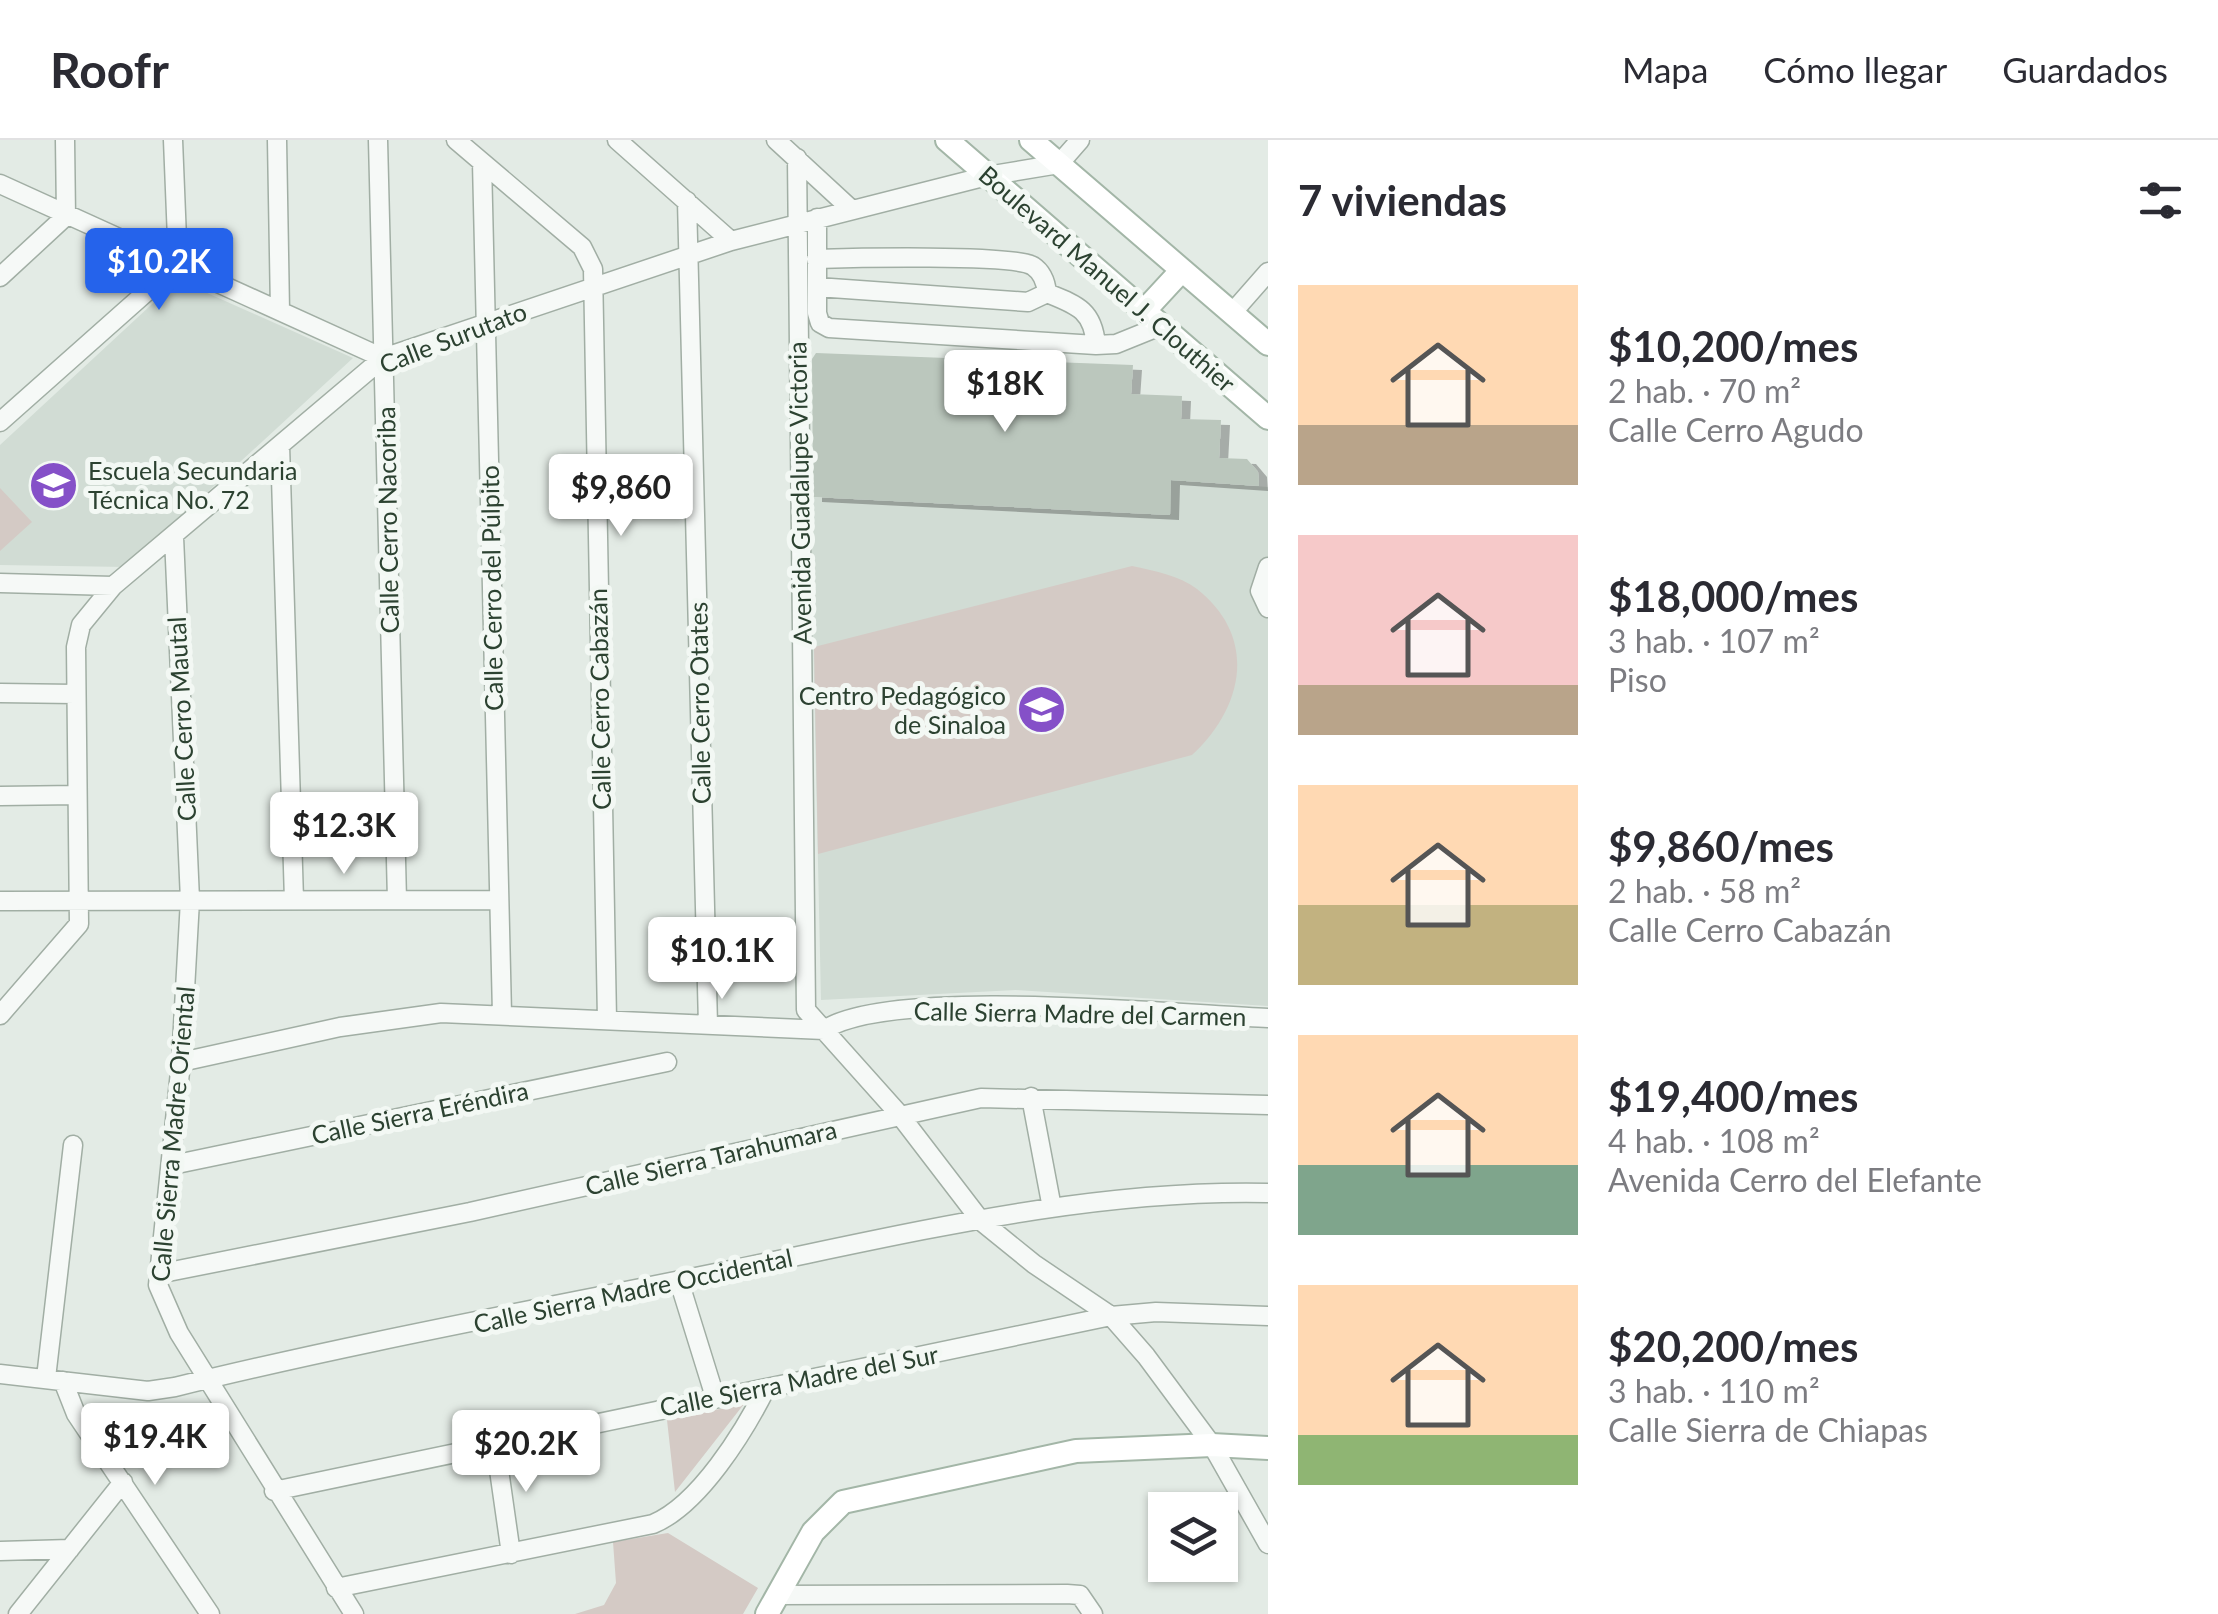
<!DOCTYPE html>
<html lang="es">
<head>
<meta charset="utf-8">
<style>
  body { margin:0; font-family:Lato,sans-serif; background:#f2f2f3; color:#2b2b33; height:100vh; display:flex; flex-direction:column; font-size:38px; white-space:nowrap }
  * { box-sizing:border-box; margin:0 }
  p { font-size:32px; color:#7c7c81 }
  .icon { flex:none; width:55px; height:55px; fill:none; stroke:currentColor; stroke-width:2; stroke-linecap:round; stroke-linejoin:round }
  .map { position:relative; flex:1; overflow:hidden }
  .sheet { display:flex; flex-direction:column; background:#fff; width:950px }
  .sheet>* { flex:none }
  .controls { position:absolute; left:1148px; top:1352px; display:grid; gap:20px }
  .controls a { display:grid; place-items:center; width:90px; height:90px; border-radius:0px; background:#fff; box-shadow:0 2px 8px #0004; font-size:50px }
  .price { position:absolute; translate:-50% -85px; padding:0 22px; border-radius:10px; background:#fff; color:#222; font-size:32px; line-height:65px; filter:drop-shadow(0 2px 5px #0008) }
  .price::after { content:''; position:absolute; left:50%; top:60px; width:30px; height:22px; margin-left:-15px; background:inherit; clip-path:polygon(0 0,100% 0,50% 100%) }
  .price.current { background:#2563eb; color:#fff }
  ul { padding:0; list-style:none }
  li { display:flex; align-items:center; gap:30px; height:250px; padding:0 30px }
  li span { display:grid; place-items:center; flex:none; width:280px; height:200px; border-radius:0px; color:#555 }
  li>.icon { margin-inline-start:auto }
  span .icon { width:120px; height:120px; fill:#fffc; stroke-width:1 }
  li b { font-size:42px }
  h2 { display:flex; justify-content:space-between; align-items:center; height:120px; padding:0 30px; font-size:42px }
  header { display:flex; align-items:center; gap:60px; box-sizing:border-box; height:140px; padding:0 50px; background:#fff; border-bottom:2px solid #e1e1e2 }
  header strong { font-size:48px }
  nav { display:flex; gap:55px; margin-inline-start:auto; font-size:35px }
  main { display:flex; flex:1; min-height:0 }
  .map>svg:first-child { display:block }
</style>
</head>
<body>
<header>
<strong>Roofr</strong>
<nav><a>Mapa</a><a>Cómo llegar</a><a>Guardados</a></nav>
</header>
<main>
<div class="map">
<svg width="1268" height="1474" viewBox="0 0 1268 1474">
  <defs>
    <filter id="shadow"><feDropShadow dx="9" dy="5" stdDeviation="0" flood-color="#0004"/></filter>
  </defs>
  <rect width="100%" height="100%" fill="#e3ebe5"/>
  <!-- built -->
  <path fill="#d1dcd4" d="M178,140L353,218L126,427L0,425V305Z
    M1171,340L1268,347V866L1016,850L821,860L810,357L1169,375Z"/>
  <!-- green -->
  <path fill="#d4cac5" d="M0,348L32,382L0,411Z
    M1132,426C1154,431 1179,435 1197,449C1259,498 1243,568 1192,615L818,714L814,507Z
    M744,1264L675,1352L667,1280Z
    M668,1393L758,1448L743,1474H575L604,1465L616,1443L613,1402Z"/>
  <!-- building -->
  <path fill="#bbc7bd" filter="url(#shadow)" d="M816,213L1133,225L1131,254L1182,256L1181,279L1221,280L1219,318L1247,319L1258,332L1259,346L1171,340L1170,375L813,357L812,219Z"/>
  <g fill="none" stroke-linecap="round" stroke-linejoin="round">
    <defs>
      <path id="minor" d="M277,0L280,171
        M378,0L397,760
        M456,0L582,107L593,129L607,879
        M617,0L731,101
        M776,0L852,70
        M797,18L806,870L899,974L981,1081L1034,1124L1111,1176L1146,1216L1212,1305L1268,1404
        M482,22L502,874
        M0,44L383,218
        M687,61L708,885
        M817,78V173L820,183L829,188L1096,205L1116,204L1163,185
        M816,119C848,118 1014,114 1033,126C1042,132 1046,143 1047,153L1028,162L817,147
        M0,137L66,76L65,0
        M1047,153C1077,165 1093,170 1096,205
        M1232,173L1268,132
        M0,282L178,124L173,0
        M280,305L294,760
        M174,397L190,760L181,922L158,1145L179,1193L354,1474
        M1268,427L1260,451L1268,468
        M0,443L113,446
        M0,553L75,554
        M0,656L77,655
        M0,761L499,760
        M0,875L79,784L76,507L81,485L113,446L383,218L731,101L987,36L1059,24L1080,0
        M181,922L340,887L441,873L824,890C891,846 1176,874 1268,878
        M1031,957L1052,1068
        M172,1025L667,922
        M158,1134L470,1072L981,958L1268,965
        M679,1141L715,1257
        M0,1234L148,1251L175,1247C358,1202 545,1168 730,1130C907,1094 1086,1049 1268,1053
        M46,1238L73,1005
        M63,1241L76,1274L210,1474
        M495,1302L511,1414
        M274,1351L1111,1176L1156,1172L1268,1176
        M0,1411L70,1409
        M336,1448L653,1384C699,1365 744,1292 766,1248
        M778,1455L1067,1454L1080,1455L1093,1474
        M18,1474L123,1342"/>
      <path id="major" d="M947,0L1268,278
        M1031,0L1268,204
        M1146,169L1182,130
        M767,1474L813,1392L843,1362L1076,1311L1212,1305L1268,1308"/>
    </defs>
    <!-- minor casing -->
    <use href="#minor" stroke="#a1aea4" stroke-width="21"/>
    <!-- major casing -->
    <use href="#major" stroke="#a3b6a7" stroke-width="26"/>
    <!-- minor -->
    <use href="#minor" stroke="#f6f9f7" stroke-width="18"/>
    <!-- major -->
    <use href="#major" stroke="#fff" stroke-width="22"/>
  </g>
  <!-- icons -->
  <defs>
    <symbol id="school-disc" viewBox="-11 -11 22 22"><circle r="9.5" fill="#8550c8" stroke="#f3f8f4"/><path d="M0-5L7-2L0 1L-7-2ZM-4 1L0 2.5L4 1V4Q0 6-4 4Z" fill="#fff"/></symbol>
    <symbol id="university-disc" viewBox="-11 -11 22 22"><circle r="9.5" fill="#8550c8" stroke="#f3f8f4"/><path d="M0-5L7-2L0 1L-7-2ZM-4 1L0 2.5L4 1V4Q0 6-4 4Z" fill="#fff"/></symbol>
  </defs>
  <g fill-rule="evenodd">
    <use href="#school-disc" x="26" y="318" width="55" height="55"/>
    <use href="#university-disc" x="1014" y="542" width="55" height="55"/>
  </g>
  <g text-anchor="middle" stroke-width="10" stroke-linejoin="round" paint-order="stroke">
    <!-- street labels -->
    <g font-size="25" fill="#2c4231" stroke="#f3f8f4">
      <text transform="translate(1107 139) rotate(41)" y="9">Boulevard Manuel J. Clouthier</text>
      <text transform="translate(453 198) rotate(-21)" y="9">Calle Surutato</text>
      <text transform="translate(800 353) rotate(-91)" y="9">Avenida Guadalupe Victoria</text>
      <text transform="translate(388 380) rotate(-91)" y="9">Calle Cerro Nacoriba</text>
      <text transform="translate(492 448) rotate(-91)" y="9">Calle Cerro del Púlpito</text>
      <text transform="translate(600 559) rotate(-91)" y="9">Calle Cerro Cabazán</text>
      <text transform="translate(700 563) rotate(-91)" y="9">Calle Cerro Otates</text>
      <text transform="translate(182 579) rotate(-93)" y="9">Calle Cerro Mautal</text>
      <text transform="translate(1080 874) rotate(1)" y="9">Calle Sierra Madre del Carmen</text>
      <text transform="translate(420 973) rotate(-12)" y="9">Calle Sierra Eréndira</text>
      <text transform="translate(173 994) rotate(-85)" y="9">Calle Sierra Madre Oriental</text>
      <text transform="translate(711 1018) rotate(-13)" y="9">Calle Sierra Tarahumara</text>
      <text transform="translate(633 1151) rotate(-12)" y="9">Calle Sierra Madre Occidental</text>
      <text transform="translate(799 1241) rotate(-11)" y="9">Calle Sierra Madre del Sur</text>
    </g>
    <!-- poi labels -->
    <g font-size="25" fill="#2c4231" stroke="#f3f8f4" text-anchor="start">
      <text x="88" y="340">Escuela Secundaria<tspan x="88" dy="29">Técnica No. 72</tspan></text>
      <text x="1006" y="565" text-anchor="end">Centro Pedagógico<tspan x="1006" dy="29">de Sinaloa</tspan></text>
    </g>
  </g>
</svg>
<div class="controls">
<a><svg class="icon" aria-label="layers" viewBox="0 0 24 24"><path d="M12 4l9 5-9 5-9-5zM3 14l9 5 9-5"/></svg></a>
</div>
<b class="price current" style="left:159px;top:173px">$10.2K</b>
<b class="price" style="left:1005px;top:295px">$18K</b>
<b class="price" style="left:621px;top:399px">$9,860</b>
<b class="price" style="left:344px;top:737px">$12.3K</b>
<b class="price" style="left:722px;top:862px">$10.1K</b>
<b class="price" style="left:155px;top:1348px">$19.4K</b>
<b class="price" style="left:526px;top:1355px">$20.2K</b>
</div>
<section class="sheet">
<h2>7 viviendas<svg class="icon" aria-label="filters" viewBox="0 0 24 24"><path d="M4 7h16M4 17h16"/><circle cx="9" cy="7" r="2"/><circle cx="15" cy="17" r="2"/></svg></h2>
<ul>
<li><span style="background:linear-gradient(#ffd9b3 70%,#b9a48a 0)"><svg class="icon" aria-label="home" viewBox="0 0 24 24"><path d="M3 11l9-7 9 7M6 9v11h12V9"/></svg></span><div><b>$10,200/mes</b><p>2 hab. · 70 m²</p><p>Calle Cerro Agudo</p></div></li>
<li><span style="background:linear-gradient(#f6c9c9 75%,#b9a48a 0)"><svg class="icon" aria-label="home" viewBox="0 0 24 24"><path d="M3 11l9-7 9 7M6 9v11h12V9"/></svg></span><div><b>$18,000/mes</b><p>3 hab. · 107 m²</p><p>Piso</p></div></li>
<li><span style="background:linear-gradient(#ffd9b3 60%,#c2b280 0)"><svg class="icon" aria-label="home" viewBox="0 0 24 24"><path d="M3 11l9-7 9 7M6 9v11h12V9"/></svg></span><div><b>$9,860/mes</b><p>2 hab. · 58 m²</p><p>Calle Cerro Cabazán</p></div></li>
<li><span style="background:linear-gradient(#ffd9b3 65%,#7fa58c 0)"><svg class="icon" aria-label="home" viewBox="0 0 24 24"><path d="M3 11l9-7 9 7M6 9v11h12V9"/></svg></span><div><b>$19,400/mes</b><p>4 hab. · 108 m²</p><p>Avenida Cerro del Elefante</p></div></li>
<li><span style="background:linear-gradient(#ffd9b3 75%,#8fb573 0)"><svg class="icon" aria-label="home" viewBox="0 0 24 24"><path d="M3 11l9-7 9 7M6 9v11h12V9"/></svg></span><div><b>$20,200/mes</b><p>3 hab. · 110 m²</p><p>Calle Sierra de Chiapas</p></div></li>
</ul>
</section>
</main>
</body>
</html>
